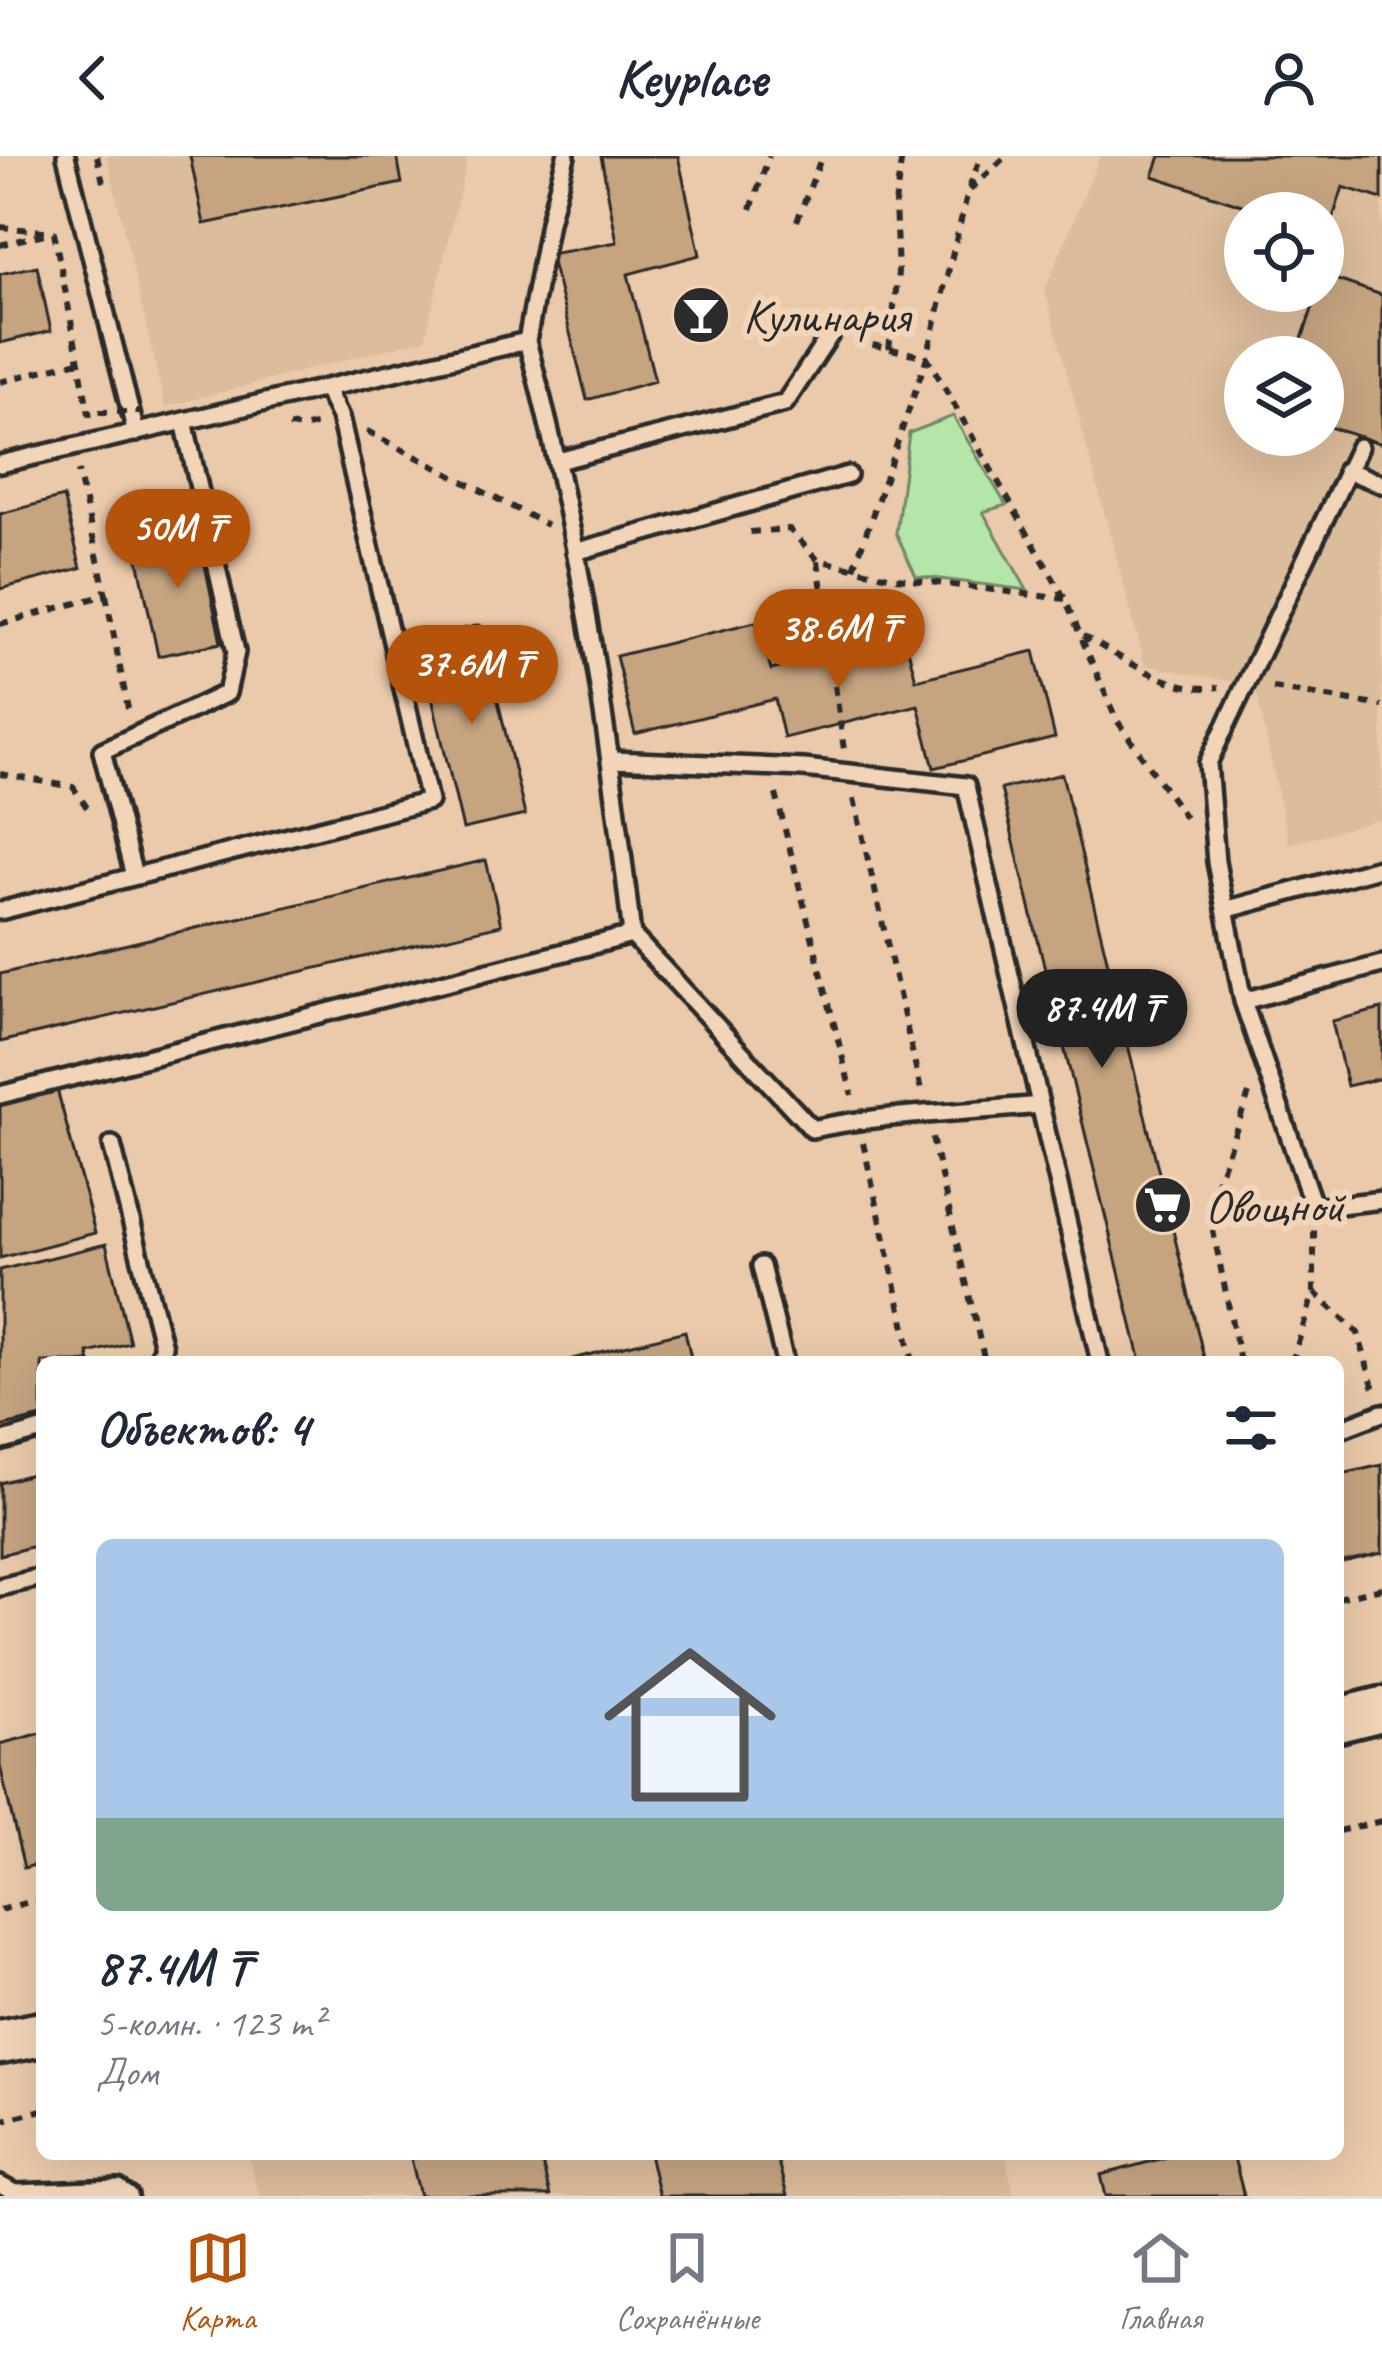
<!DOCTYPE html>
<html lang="ru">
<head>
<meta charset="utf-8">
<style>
  body { margin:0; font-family:Caveat,sans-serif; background:#f6f6f7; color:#1f2937; height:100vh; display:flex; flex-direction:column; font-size:45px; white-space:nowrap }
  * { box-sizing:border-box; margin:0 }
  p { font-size:39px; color:#747a83 }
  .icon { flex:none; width:66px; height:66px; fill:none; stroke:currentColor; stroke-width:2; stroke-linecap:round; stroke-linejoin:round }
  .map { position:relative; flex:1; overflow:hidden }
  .drawer { position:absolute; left:36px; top:1200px; width:1308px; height:804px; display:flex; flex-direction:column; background:#fff; border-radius:18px; box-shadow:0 12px 48px #0002 }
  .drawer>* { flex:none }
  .fabs { position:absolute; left:1224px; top:36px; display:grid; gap:24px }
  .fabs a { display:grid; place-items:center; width:120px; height:120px; border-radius:50%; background:#fff; box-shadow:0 12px 48px #0002; font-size:60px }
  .price { position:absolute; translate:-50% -102px; padding:0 27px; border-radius:42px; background:#b45309; color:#fff; font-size:39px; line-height:78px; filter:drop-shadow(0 3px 6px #0008) }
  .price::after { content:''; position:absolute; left:50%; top:72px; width:36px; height:27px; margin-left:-18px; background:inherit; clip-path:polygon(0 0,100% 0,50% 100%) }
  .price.active { background:#222; color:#fff }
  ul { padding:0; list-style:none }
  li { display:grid; align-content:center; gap:24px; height:636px; padding:0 60px }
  li span { display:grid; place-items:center; height:372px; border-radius:18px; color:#555 }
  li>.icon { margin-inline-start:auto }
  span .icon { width:216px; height:216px; fill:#fffc; stroke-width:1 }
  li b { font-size:51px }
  h2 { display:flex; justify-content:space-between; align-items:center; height:144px; padding:0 60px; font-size:51px }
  header { display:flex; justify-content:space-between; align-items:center; height:156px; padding:0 60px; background:#fff; font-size:54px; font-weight:800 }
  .menu { display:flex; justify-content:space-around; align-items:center; height:168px; border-top:3px solid #e0e1e3; background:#fff; font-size:33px; color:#747a83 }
  .menu a { display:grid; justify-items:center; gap:6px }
  .menu .active { color:#b45309 }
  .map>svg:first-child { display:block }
</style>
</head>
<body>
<header><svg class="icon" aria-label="back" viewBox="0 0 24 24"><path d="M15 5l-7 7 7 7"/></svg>Keyplace<svg class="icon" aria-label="person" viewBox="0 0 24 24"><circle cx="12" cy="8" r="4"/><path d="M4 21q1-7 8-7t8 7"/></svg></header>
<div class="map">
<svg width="1382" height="2040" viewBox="0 0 1382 2040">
  <rect width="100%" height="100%" fill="#eacaaa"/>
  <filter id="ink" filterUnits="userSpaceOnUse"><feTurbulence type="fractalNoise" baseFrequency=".00833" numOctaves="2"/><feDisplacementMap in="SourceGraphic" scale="24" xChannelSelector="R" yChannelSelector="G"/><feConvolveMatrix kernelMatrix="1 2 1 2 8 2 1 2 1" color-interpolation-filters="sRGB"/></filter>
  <g filter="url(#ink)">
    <!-- built -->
    <path fill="#dbbc9b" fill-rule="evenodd" d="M107,0H468L425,183L165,251Z
      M1100,0H1382V663L1289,688L1255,530L1145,509L1045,134ZM1245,57H1323V135H1245ZM1245,201H1323V279H1245Z
      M248,1998H1005L1014,2040H259Z"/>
    <!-- green -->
    <path fill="#b4e6a7" stroke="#708869" stroke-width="3" d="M953,260L1006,349L983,356L1027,434L916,420L896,377L909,277Z"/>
    <!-- building -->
    <path fill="#c6a480" stroke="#2b2b2b" stroke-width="3" d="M190,0H397L402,27L204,68Z
      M601,0H678L700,99L628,118L655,225L587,244L550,98L617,86Z
      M1160,0H1382V43L1343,31L1328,77L1323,76V57H1266L1153,20Z
      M37,110L51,175L0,187V118Z
      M1323,119L1382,139V288L1323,269V201H1296L1318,135H1323Z
      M63,341L81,412L0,433V358Z
      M197,370L221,487L158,500L134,384Z
      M759,465L771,514L905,481L916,524L1034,495L1055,582L934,612L918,549L784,582L775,543L635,578L616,500Z
      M480,469L525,659L463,673L418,483Z
      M1062,618L1205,1206H1141L1001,633Z
      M486,704L501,769L0,886V818Z
      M1382,853V922L1347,930L1332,865Z
      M57,933L95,1077L0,1102V949Z
      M106,1088L130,1187L88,1197L90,1206H42V1261L0,1271V1114Z
      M685,1175L692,1206H573L572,1203Z
      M1382,1309V1397L1338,1407V1319Z
      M42,1315V1388L0,1399V1327Z
      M42,1577V1707L24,1712L0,1610V1588Z
      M410,1998H540L550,2040H420Z
      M649,1998H776L787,2040H659Z
      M1178,1998H1233L1244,2040H1106L1101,2019Z"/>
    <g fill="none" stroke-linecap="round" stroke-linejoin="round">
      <defs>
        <path id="lane" d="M66,0L136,277
          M527,185L549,66L566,0
          M1359,291L1208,607L1216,706L1243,845L1314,1052L1382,1044
          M558,305L785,247L830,179
          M0,308L527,185C580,380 609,579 632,779L0,939
          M1346,314L1382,328
          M575,396L848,319
          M612,604L804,612L966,630L1100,1206
          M134,720L102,595L227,537L236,496L184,265
          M1225,754L1382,711
          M0,755L429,645L340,261L326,233
          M632,779L812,973C885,957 964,957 1040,949
          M1243,845L1382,808
          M112,989L163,1191L155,1206
          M761,1110L785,1206
          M1338,1274L1382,1257
          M0,1286L42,1274
          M0,1431L42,1421
          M0,2029L15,2037L119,2033L129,2040"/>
        <path id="secondary" d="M1338,1564L1382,1553
          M0,1886L42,1878"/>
      </defs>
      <!-- lane casing -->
      <use href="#lane" stroke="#2b2b2b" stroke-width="24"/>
      <!-- secondary casing -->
      <use href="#secondary" stroke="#2b2b2b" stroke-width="51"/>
      <!-- path -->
      <path stroke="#2b2b2b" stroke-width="6" stroke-dasharray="9 9" stroke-linecap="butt" d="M97,0L105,35
        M969,32L981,0
        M751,53L769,0
        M797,65L822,0
        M0,71L54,76L89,258L95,257
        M0,89L44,78
        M855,185L927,201L1065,443L1116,563L1186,663
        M889,193L898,117L895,48L902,0
        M0,226L78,205
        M289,270L304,272L317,268
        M367,275L547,369
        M750,376L789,373L818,404L897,422L1065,443
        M818,405L844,594
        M854,412L927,201L968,36L1006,0
        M106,439L128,553
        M0,468L106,439L78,315
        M1083,480C1122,501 1173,539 1219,531
        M1273,532L1382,550
        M0,618L73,631L90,656
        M776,638L852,939
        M854,643L921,934
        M932,982L985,1206
        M863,987L913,1206
        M1314,1136L1358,1177L1375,1237
        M1240,1206L1208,1050L1249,938
        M1292,1206L1314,1136V1073
        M1338,1442L1382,1432
        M1338,1675L1382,1665
        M0,1754L36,1744L42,1747
        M0,1965L42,1954"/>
      <!-- lane -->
      <use href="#lane" stroke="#f2d5b8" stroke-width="15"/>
      <!-- secondary -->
      <use href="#secondary" stroke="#f2d5b8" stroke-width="42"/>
      <!-- path-bridge -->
      <path stroke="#2b2b2b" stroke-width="6" stroke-dasharray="9 9" stroke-linecap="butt" d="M99,256H142"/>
    </g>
  </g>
  <!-- icons -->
  <defs>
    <symbol id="bar-disc" viewBox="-11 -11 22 22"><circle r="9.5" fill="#2b2b2b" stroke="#f2d5b8"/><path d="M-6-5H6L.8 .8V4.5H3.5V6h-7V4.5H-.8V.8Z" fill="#fff"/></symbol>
    <symbol id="supermarket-disc" viewBox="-11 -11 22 22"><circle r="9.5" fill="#2b2b2b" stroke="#f2d5b8"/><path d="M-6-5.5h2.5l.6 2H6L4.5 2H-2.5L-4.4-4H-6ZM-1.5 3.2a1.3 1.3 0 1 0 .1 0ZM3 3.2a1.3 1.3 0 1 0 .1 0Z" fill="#fff"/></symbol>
  </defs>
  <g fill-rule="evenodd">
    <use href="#bar-disc" x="668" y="126" width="66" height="66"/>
    <use href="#supermarket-disc" x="1130" y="1016" width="66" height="66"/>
  </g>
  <g text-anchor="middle" stroke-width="12" stroke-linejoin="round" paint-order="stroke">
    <!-- poi labels -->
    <g font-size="48" fill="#2b2b2b" stroke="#f2d5b8" text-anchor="start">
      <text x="743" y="176">Кулинария</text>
      <text x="1205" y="1066">Овощной</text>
    </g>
  </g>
</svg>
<div class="fabs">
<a><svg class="icon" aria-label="locate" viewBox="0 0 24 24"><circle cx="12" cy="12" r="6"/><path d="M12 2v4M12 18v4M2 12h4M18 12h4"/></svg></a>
<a><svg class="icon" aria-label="layers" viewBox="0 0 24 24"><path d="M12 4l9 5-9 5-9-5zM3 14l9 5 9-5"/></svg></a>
</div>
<b class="price" style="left:178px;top:435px">50M ₸</b>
<b class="price" style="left:839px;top:535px">38.6M ₸</b>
<b class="price" style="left:472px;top:571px">37.6M ₸</b>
<b class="price active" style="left:1102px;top:915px">87.4M ₸</b>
<section class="drawer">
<h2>Объектов: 4<svg class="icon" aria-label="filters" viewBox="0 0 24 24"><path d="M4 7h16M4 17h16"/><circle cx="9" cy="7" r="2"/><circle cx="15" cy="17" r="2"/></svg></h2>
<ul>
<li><span style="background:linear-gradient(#a9c7e8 75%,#7fa58c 0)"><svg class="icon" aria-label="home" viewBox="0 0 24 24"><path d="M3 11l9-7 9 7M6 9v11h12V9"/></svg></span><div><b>87.4M ₸</b><p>5-комн. · 123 m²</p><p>Дом</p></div></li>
</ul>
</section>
</div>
<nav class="menu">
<a class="active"><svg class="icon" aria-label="map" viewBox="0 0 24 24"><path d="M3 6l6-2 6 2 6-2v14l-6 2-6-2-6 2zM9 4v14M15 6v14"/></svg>Карта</a>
<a><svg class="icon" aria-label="saved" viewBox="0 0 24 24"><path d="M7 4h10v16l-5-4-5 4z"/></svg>Сохранённые</a>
<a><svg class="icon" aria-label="home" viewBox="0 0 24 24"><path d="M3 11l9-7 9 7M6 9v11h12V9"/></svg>Главная</a>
</nav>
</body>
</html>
